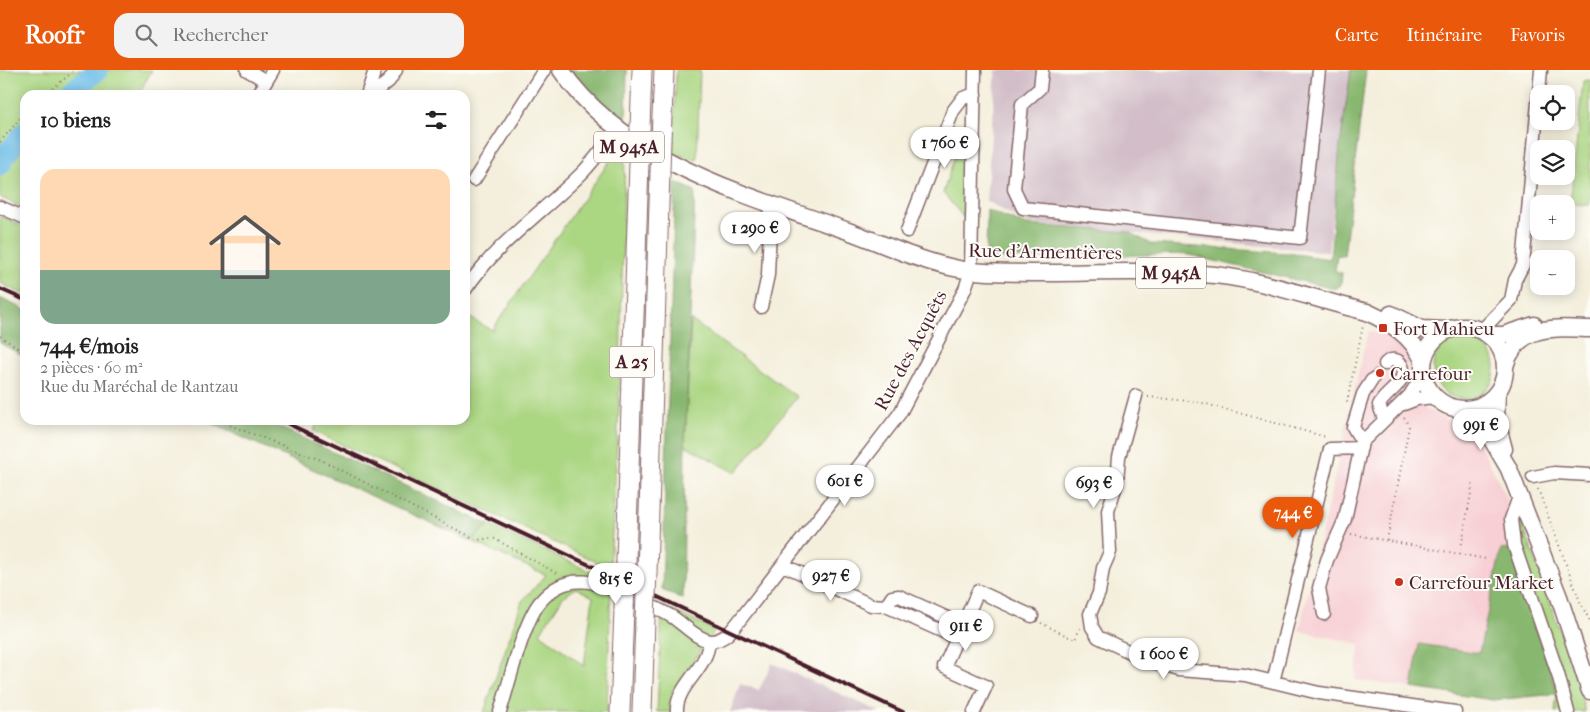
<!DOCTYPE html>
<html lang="fr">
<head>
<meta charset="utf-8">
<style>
  body { margin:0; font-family:"IM FELL French Canon",serif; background:#f2f2f2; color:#222; height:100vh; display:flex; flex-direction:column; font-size:19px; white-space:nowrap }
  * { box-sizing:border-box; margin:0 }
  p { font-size:16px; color:#767676 }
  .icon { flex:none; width:28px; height:28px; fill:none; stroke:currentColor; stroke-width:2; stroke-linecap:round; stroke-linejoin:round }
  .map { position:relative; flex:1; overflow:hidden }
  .side { position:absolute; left:20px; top:20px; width:450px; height:335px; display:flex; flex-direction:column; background:#fff; border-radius:15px; box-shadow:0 2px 12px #0003 }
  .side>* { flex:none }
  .controls { position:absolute; left:1530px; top:15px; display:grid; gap:10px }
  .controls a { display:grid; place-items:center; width:45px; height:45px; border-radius:10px; background:#fff; box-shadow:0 2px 12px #0003; font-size:25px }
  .price { position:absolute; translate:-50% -42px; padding:0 11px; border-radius:18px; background:#fff; color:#222; font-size:16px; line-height:32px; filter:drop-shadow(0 1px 2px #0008) }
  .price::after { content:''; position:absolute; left:50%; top:30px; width:15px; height:11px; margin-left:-8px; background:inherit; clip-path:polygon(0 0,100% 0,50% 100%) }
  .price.current { background:#ea580c; color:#fff }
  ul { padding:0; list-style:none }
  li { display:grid; align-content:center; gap:10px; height:265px; padding:0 20px }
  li+li { border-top:1px solid #e0e0e0 }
  li span { display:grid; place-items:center; height:155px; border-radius:15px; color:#555 }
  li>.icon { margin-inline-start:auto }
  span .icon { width:90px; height:90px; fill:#fffc; stroke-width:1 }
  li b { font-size:21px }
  h2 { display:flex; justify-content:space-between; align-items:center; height:60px; padding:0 20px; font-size:21px }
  header { display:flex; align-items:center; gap:30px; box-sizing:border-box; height:70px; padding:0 25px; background:#ea580c; color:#fff }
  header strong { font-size:24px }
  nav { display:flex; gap:28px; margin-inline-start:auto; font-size:18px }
  .search { width:350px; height:45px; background:#f2f2f2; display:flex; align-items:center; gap:12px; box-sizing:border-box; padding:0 18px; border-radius:15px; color:#767676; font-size:19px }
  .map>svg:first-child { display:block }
</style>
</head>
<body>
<header>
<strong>Roofr</strong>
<div class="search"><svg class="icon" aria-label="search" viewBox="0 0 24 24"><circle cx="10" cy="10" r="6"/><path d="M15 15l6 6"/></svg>Rechercher</div>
<nav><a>Carte</a><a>Itinéraire</a><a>Favoris</a></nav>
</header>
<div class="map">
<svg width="1590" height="642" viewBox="0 0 1590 642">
  <rect width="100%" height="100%" fill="#fdfcf7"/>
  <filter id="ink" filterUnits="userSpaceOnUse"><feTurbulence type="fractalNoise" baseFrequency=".02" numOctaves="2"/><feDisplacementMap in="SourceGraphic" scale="10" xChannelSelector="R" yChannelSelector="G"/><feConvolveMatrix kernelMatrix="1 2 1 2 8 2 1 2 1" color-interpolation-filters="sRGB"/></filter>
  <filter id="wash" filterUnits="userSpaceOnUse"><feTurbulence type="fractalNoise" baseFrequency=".0096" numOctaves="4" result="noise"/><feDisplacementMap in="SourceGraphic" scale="20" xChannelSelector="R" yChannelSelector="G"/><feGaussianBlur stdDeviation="1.12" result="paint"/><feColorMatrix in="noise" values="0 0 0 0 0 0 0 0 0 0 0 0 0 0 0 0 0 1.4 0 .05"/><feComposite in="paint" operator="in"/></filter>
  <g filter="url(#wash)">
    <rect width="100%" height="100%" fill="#f4efdc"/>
    <!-- built -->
    <path fill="#f7cfd4" d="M1368,261L1393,267L1409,280L1407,312L1425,338L1475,365L1507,428L1512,479L1501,480L1479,583L1420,574L1412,618L1355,610L1360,574L1299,561Z"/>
    <!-- industrial -->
    <path fill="#d2bdc8" d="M996,0H1351L1328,182L1026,153L986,131Z
      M772,593L880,642H730L740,614L759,620Z"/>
    <!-- green -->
    <path fill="#abd682" stroke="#7a7a56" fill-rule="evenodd" d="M0,0H152L138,25H25V139L0,127Z
      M676,0H700L697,90L673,84Z
      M1590,10V135L1570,134L1583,11Z
      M965,53L964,148L943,123Z
      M618,79L625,83L619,339L610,498L313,361L320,350H465V245L492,260Z
      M0,146L25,157V225L0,213Z
      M691,250L797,327L735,403L685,375Z
      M1433 298a31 31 0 1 1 62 0a31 31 0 1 1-62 0Z
      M1508,442L1520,447L1577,610L1585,642H1555L1557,624L1512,479Z
      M489,455L611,511L607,642H484L522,531L546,505L471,471ZM576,518L593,527L584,596L540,563L563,527Z
      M662,536L715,560L672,622L673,642H657Z"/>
    <!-- forest -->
    <path fill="#88b770" stroke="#696b4e" d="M571,0H627L626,53C604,41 585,21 571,0Z
      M1351,0H1366L1344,186L1337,185L1335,201L1342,203L1341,215L1335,219L1185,184L986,189L987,140L1026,155L1129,162L1151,174L1287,183L1330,189L1340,76Z
      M675,112L695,121L685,375L683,529L662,520Z
      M0,228L25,240V287L0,273Z
      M204,350H264L489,455L471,471Z
      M1512,479L1557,624L1493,630L1412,618L1419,574L1479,583L1501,480Z"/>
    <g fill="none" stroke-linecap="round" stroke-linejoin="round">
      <!-- river -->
      <path stroke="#6dbee8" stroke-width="21" d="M67,25L98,0
        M0,95L4,87L25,62"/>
    </g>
  </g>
  <g filter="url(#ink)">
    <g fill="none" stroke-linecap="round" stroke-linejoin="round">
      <!-- minor-tunnel -->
      <path stroke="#d2c5b9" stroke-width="12" stroke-dasharray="12 6" stroke-linecap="butt" d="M1372,310L1385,294"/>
      <defs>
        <path id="minor" d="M247,0L266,11
          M1042,0L1040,18L1022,34L1014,119L1023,138L1300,168L1319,0
          M258,25L273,0
          M367,25L375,0
          M371,25L389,11L396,0
          M474,110L544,0
          M0,137L25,148
          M907,161L953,41L963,28L975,24
          M465,220C497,172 545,141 584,101C596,88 607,73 618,59
          M761,237L768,205L771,134
          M1482,260L1511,230L1515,210L1523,195L1541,0
          M1136,326L1119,387L1117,412L1108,441L1110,482L1103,498L1099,523L1090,544L1092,557L1098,567L1147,590L1179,600L1245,605L1319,623L1455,642
          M1404,334L1417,329L1434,327
          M1384,349L1379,335C1385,323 1401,317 1403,303C1404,291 1393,285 1385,294
          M1362,372L1353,357L1363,324L1372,310
          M1533,407L1554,403L1590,405
          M1520,424L1511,449L1514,475L1558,604L1568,642
          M783,495L871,535L886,536
          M1324,544L1319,518L1327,490L1345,449L1362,372L1410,325L1423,304
          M957,568L886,536L892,527L899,526L963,555
          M1273,612L1330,379L1361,378
          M500,642C509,614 523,553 540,532C568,498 600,513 633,528C647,534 661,540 674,548C684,555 699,571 712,571C725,570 732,560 739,551L900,343L965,219L971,201L975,0
          M677,642C675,616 708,599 709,571
          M974,642L986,616L944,597L978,521L1032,546"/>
        <path id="major" d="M561,0C625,93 747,125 848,161C884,174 921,192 959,199C984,204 1011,202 1037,203C1091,203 1147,200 1202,204C1257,207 1313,229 1367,242C1391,253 1411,265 1423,290
          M1391,244L1422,259L1446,260
          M1423 298a41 41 0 1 1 82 0a41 41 0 1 1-82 0Z
          M1489,265H1503L1534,255
          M1505,296C1518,253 1554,258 1590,259
          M1497,323L1496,349L1504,379
          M1461,339L1485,358L1509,399L1559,527L1590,621"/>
        <path id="highway" d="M640,58L642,0
          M661,70L664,0
          M626,491L639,93
          M647,502L660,103
          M620,642L624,540
          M642,642L645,549"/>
      </defs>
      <!-- minor casing -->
      <use href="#minor" stroke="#866869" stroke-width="15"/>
      <!-- major casing -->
      <use href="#major" stroke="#866869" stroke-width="19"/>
      <!-- highway casing -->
      <use href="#highway" stroke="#866869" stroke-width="21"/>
      <!-- path -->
      <path stroke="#866869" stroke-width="2" stroke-dasharray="1 4" stroke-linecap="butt" d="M45,25L75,0
        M0,72L25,43
        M0,266L25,283
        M1148,327L1199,332L1326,367
        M1347,332L1363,256
        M216,350L321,390L477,470L493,468L558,504
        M1538,419L1581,534L1590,551
        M1351,464L1486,489
        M1387,470L1409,357L1404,347
        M1460,484L1473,412
        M1041,553L1075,570L1080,558"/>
      <!-- minor -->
      <use href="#minor" stroke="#fff" stroke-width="12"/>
      <!-- major -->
      <use href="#major" stroke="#fff" stroke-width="16"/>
      <!-- highway -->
      <use href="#highway" stroke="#fff" stroke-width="19"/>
      <!-- rail -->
      <path stroke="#4a1f2b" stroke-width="4" d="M0,219L25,230
        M280,350L903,642"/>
      <defs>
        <path id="highway-bridge" d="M639,93L640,58
          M660,103L661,70
          M624,540L626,491
          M645,549L647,502"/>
      </defs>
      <!-- highway-bridge casing -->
      <use href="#highway-bridge" stroke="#866869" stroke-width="21" stroke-linecap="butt"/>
      <!-- highway-bridge -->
      <use href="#highway-bridge" stroke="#fff" stroke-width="19"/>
    </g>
  </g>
  <!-- markers -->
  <g fill="#c8321e" stroke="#fdfcf7" stroke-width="2">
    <rect x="1378" y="253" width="10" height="10" rx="2.5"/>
    <circle cx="1380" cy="303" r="5"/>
    <circle cx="1399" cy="512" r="5"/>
  </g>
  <g text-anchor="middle" stroke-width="4" stroke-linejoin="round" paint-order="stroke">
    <!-- shield labels -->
    <g fill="#fdfcf7" stroke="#806168" stroke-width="1">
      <rect x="594" y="61.5" width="70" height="31" rx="4"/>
      <rect x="1136" y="187.5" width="70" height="31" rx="4"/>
      <rect x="609.5" y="276.5" width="45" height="31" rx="4"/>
    </g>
    <g font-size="18" font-weight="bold" fill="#4a1f2b">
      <text x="629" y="83">M 945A</text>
      <text x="1171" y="209">M 945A</text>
      <text x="632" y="298">A 25</text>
    </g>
    <!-- street labels -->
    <g font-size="19" fill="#4a1f2b" stroke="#fdfcf7">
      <text transform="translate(1045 181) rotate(1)" y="7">Rue d'Armentières</text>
      <text transform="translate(910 280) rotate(-62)" y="7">Rue des Acquêts</text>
    </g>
    <!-- poi labels -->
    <g font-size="19" fill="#4a1f2b" stroke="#fdfcf7" text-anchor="start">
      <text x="1393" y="265">Fort Mahieu</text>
      <text x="1390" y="310">Carrefour</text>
      <text x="1409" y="519">Carrefour Market</text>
    </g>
  </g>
</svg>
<div class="controls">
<a><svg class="icon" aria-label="locate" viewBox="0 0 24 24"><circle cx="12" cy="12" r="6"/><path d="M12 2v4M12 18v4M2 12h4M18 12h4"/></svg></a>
<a><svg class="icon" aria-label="layers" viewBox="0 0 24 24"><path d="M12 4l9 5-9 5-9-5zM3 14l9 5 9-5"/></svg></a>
<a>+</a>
<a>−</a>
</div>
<b class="price" style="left:945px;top:99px">1 760 €</b>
<b class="price" style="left:755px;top:184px">1 290 €</b>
<b class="price" style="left:1481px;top:381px">991 €</b>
<b class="price" style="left:845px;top:437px">601 €</b>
<b class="price" style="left:1094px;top:439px">693 €</b>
<b class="price current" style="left:1293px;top:469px">744 €</b>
<b class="price" style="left:831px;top:532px">927 €</b>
<b class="price" style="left:616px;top:535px">815 €</b>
<b class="price" style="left:966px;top:582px">911 €</b>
<b class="price" style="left:1164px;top:610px">1 600 €</b>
<section class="side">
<h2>10 biens<svg class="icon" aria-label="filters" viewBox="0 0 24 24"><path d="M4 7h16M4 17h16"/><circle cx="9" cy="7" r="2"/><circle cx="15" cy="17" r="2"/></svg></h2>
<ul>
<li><span style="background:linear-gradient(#ffd9b3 65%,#7fa58c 0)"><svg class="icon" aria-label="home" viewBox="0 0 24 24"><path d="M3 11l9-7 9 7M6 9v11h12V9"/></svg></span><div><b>744 €/mois</b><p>2 pièces · 60 m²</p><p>Rue du Maréchal de Rantzau</p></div></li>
</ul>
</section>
</div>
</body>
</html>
